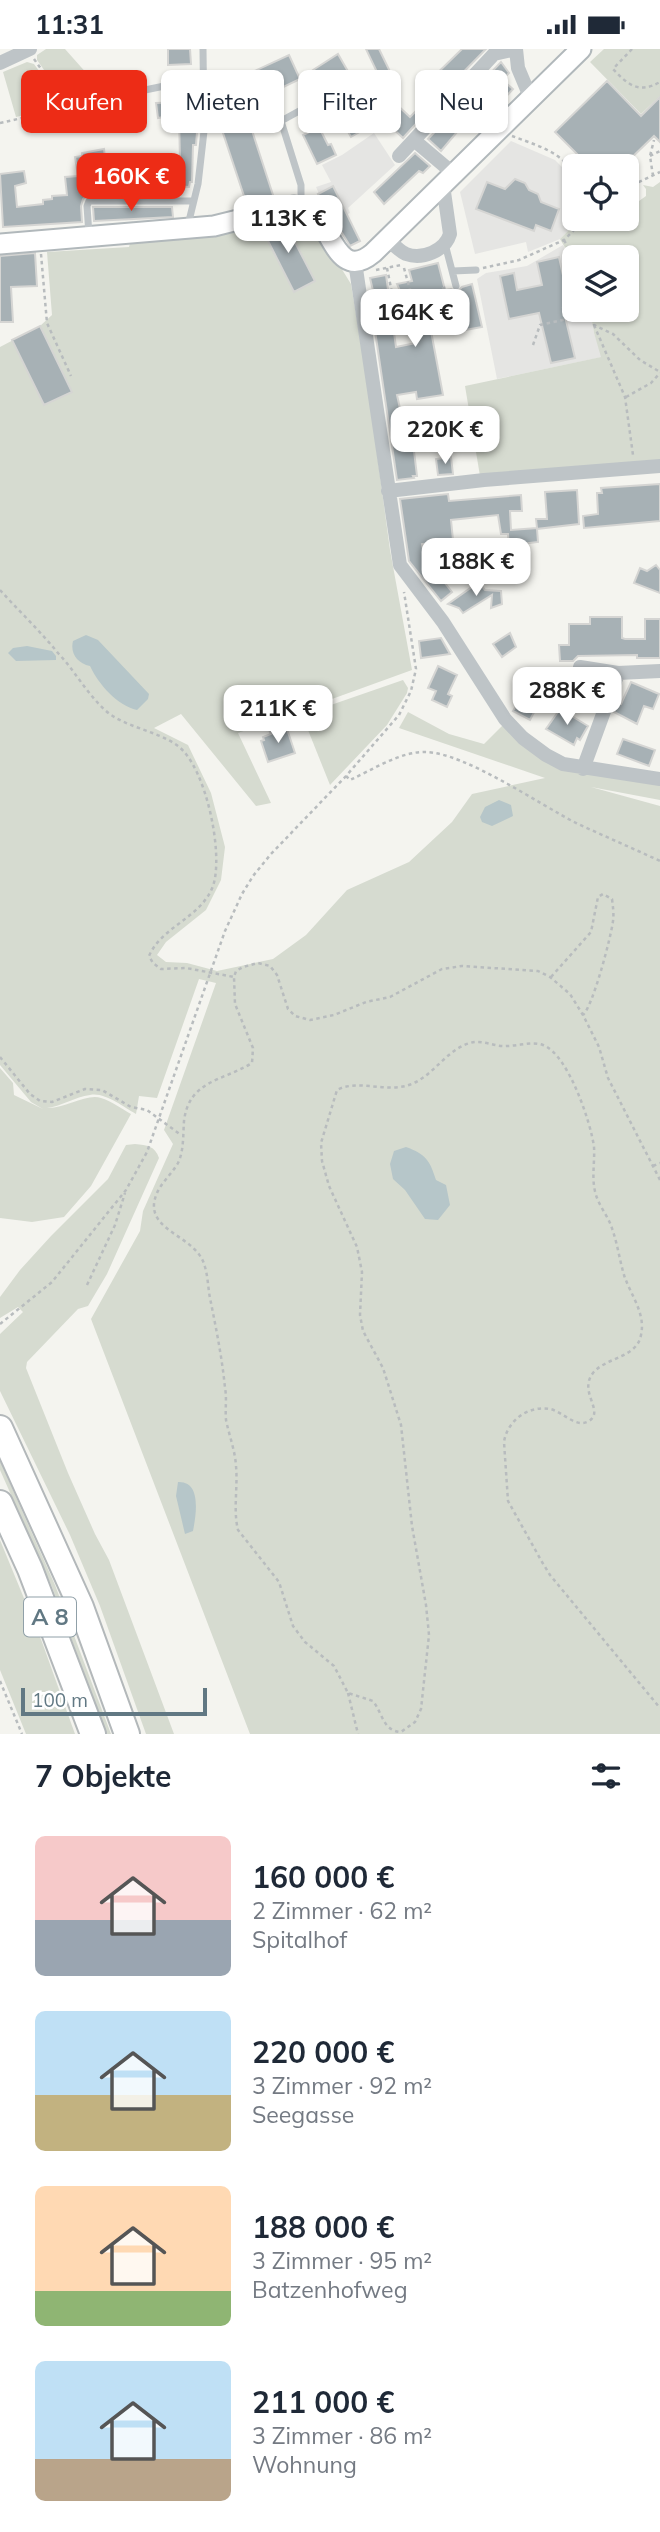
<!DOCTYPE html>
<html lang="de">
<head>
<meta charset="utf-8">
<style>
  body { margin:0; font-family:Mulish,sans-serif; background:#f2f2f3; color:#1f2937; height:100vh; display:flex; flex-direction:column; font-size:26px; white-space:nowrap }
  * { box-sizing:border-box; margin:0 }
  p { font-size:23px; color:#747a83 }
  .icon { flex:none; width:38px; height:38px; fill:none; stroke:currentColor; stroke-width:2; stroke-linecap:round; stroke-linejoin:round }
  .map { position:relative; height:1685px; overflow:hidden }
  .details { display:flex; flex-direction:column; background:#fff; flex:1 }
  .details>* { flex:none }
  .top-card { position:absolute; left:21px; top:21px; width:620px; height:63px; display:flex; gap:14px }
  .fabs { position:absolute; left:562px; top:105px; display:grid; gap:14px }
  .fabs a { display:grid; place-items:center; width:77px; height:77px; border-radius:10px; background:#fff; box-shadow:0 2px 5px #0004; font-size:35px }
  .scale { position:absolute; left:21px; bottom:18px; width:186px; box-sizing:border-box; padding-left:7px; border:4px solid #617883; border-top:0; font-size:19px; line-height:24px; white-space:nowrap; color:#617883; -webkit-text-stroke:5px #fff; paint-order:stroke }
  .price { position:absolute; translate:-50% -60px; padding:0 16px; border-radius:14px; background:#fff; color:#222; font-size:23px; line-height:46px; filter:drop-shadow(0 2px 4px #0008) }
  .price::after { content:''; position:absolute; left:50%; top:42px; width:21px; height:16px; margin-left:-10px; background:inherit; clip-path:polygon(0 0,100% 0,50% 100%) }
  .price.active { background:#ed2c16; color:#fff }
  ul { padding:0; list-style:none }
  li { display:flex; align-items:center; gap:21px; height:175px; padding:0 35px }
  li span { display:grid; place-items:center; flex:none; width:196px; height:140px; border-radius:10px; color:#555 }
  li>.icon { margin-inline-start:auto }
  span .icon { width:84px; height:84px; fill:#fffc; stroke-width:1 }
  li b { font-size:30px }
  h2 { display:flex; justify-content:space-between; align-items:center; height:84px; padding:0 35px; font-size:30px }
  .pill { padding:0 24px; border-radius:10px; background:#fff; box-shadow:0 2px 5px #0004; font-size:24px; line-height:63px }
  .pill.active { background:#ed2c16; color:#fff }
  .status { display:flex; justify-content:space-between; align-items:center; height:49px; padding:0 35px; background:#fff; direction:ltr }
  .status svg { height:19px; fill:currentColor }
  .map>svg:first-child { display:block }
</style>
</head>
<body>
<div class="status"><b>11:31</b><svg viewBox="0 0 49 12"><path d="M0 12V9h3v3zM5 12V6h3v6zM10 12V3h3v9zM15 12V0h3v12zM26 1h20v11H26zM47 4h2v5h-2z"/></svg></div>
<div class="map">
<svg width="660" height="1685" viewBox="0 0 660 1685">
  <rect width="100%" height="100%" fill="#f4f4ef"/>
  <!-- built -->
  <path fill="#e5e5e3" d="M374,84L395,116L348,159L350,164L332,173L316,138L331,133L322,116L342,106Z
    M511,92L555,111L570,126L571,135L574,138V170H580L560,190L528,203L526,193L475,205L460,143Z
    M563,196L574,214V261H590L594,284L602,308L497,330L477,230L486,224L527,217Z"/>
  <!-- green -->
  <path fill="#d6dbd0" d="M46,0H65L105,45L67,53L37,11V6Z
    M604,0H660V47L641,65L590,13Z
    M27,13L34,15L62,54L60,57L16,68L3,23Z
    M660,133V412L480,427L465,337L601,308L594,284L590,261H626V208H574V214L560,190L580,170H626L627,148L639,152L646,147V140L643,136L653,138Z
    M289,166L312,176L330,201L351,235L368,338L390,501L412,621L238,684L271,754L256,757L181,665L154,679L188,696L211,744L225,798L221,831L206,861L166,893L157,906L166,913L187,914L217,922L273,910L306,886L347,841L409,813L452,773L472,745L545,729L399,679L408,663L449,685L484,695L504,675L563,720L660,734V751L591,738L660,757V1685H250L91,1270L140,1182L143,1162L173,1095L164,1081L216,934L199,930L157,1049L139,1047L136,1065C123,1058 105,1043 90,1046C75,1048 62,1057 47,1059C64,1060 87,1044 101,1049C111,1052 122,1060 131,1065L91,1137L64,1168L32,1173L0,1169V1019L13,1034L14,1046L43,1060L31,1053L0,1016V298L40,277L52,266L47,203L129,198L131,191L232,183Z
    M403,631L408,639L407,644L387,676L330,736L302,666Z
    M135,1095C147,1096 155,1097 159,1109L107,1225L88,1257L78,1260L27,1313L26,1319L68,1424L95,1485L109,1511L174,1685H146L100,1557L70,1486L0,1342V1285L23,1263L18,1258L0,1269V1248L20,1221L51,1187L108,1130L126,1096Z
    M0,1412L55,1536L111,1685H107L52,1538L0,1421Z
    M0,1491L42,1593L75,1685H26L0,1621Z"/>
  <!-- water -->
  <path fill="#b6c6c9" d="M86,586L98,591L149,645L148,650L137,661C117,656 99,636 90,617C77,614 70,604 73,592Z
    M27,597L52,602L56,607V611L16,612L8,604L13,599Z
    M499,751L511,756L513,767L492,777L482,773L480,768L485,758Z
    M406,1098C426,1105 430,1112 436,1131L446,1136L450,1156L438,1171L425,1170L405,1141L393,1130L390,1115L394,1102Z
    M178,1433C202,1432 196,1466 193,1482L185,1485L176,1447Z"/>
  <!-- building -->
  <path fill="#a7b1b5" stroke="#d5d5d3" stroke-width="2" d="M168,0H190L191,15L168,16Z
    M366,0H379L399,41L393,52L410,68L418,60L424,66L403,89L390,77L398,67Z
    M462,0H486L435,52L422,39Z
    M338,5L377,73L351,88L313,21Z
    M289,6L300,30L244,57L274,149L247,156L217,66L218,39Z
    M501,13L509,24L502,31L513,40L501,53L491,45L478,60L475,58L460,73L463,76L441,102L428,90Z
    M607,32L641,67L660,48V93L654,87L623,117H589L555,83Z
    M188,53V65H195V83H197L196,96H193L192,133H190L189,138L176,137V146H163V127L143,125L141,146H123V135L102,133V146H88L83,150L81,157L82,173L3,178L0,125L24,122L26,134L15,137L17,158L43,155V151L52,150V147L67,146L65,128L78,127L75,108L82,107V104L104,100L106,117L126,119L124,109L180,114L179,65L158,69L156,54Z
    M319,78L328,96L331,95L336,106L317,115L303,86Z
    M415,104L430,117L423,124L419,122L384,155L374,143Z
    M515,130L525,134L529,141L538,145L541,153L559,160L551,182L536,176L534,182L476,160L487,133L505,140Z
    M333,137L360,192L350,197L318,145Z
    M93,158H172L173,168L94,172Z
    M284,172L315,232L294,243L261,178Z
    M35,204L37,237L11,238L13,273H0V207Z
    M559,208L564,231L571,230L574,242V257L563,259L575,309L551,314L539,264L509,270L500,227L514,224L517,241L542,236L537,213Z
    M438,214L445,241L451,240L457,243L462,238L472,235L482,278L465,281L460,259L428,266L443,346L417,350L416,343L397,346L407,391H415L416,402H414L417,427H413L414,429L397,431L373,268L379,267L370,229L386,226L396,298L416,294L410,255L406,256L397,235L412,232L409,221Z
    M40,277L72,343L44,356L12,291Z
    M451,408L453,425L438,426L436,410Z
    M660,435V472L584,479L583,467L598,465L597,444H602L601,439Z
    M577,441L579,475L537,480L538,493L522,495V500L509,501L508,485H501L498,466L451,471L453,491L422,495L424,507L432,516L453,508L458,523L441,529L452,543L441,552L409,512L400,450L448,445L449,452L521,446L522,462H510L511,481L537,479L536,470H547L545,443Z
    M656,516L660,521V544L634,534L640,519L647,522Z
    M479,533L485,541L501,542L502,555L491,559L492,546L463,564L459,559L448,555Z
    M590,568H622V589L625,590H645V570H660V609H637V606L578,607L573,612H560L559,596H569V575H590Z
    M510,584L516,598L502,608L493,595Z
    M441,589L450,605L421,609L419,592Z
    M438,617L457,626L448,645L452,647L447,658L432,651L436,642L428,639Z
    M559,627L602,640L596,655L554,640Z
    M631,633L659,645L653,660L644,657L637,675L614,663L617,654L621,655Z
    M524,643L540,652L530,671L513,662Z
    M560,660L588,677L580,691L577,689L574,696L546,680Z
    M280,678L282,682L287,680L295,704L268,713L261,692L264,691L263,688L271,685L269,681Z
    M623,690L655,701L649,717L617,705Z"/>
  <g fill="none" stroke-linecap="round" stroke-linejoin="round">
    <defs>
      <path id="secondary" d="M0,195L214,177L294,157C303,159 312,163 318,170C333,189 342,230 373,204L581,0"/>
      <path id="highway" d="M0,1379L81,1558L127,1685
        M0,1454L30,1520L93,1685"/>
    </defs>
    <!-- secondary casing -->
    <use href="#secondary" stroke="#b1b8bb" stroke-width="23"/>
    <!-- highway casing -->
    <use href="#highway" stroke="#b3b8ba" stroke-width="28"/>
    <!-- path -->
    <path stroke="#b8bcbe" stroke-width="2.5" stroke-dasharray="3.5 3.5" stroke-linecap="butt" d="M632,0L613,20C628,36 639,45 660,33
      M34,10L68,58
      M0,74L137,43
      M512,87C533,95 567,104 574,128
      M650,107L660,102
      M653,127L650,107L654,91
      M626,139L660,123
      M564,191L574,209
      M41,205L47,274L71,327
      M387,219L392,244
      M404,219L410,241H415L418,248L439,243V240L448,238
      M483,219L519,211L564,191L585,170
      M376,221L401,216
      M593,261L594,276L613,285L640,311L660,323
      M594,276L625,348L633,406
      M533,296L540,276L594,264
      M626,348L651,334L660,324
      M0,541C19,562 40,582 58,604C75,622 87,645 106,662C126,679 156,681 178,697C206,718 224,805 213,837C201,869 162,877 149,907L153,914L161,920L186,919L234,928
      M346,727L350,731C372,721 401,702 426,703C465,704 539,755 576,774C604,787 632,799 660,812
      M551,928L591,883L598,848L603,845L612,850C613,858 614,865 613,872C611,888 593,957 583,966
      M0,1008L30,1045L40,1052L52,1053L85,1040L102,1041L131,1058L147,1061L181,1086
      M653,1117L660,1114
      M660,1131L608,1029L599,998L583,966L570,945L550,928L538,922L462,917L442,920L390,948L366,953L334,966L310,971L295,967L288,960L277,926L270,917L258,914L243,918L236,922L234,928L235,955L253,999L252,1014C223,1032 189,1031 184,1072C183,1085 184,1102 178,1114C170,1128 156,1137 154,1155C152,1184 198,1188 205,1218C208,1228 208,1239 210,1249C216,1279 222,1308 225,1339C227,1349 225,1360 226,1371C229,1386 235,1401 236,1417C238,1438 233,1461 238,1481L279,1533L293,1577L305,1593L334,1617L348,1644L373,1652C383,1665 383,1682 401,1683L415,1673L421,1660L429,1586L426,1556L412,1477L401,1376L383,1319L363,1282L360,1266L362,1223L357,1198L329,1137L322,1112L321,1094L337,1041C359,1029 389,1046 414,1034C435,1024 448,1000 470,994C482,990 494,998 506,997C518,997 532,992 543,996C568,1005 591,1074 594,1098C595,1114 591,1130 596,1146C599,1156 606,1165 610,1174C617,1191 619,1209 624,1226C630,1245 646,1264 641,1286C637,1309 606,1308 593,1324C578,1343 605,1362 589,1372C576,1380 562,1362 550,1360C528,1356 507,1372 504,1393L508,1452L542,1513L550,1526L660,1659
      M87,1236L115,1176L125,1144
      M0,1275L52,1233L126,1141L147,1103L225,882L242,845L253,827L271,805L346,727L399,666L411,642L416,620L404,543
      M0,1632L22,1685
      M348,1644L358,1685"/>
    <!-- lane -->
    <path stroke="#bec4c7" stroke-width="7" d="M145,41L203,29
      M301,157V136L281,72L301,61
      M188,176L198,135L204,82L203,0
      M89,186L87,157L89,152H193
      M445,195L456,237
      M453,222L476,221"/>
    <!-- street -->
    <path stroke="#bec4c7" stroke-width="14" d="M516,0L518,19L531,50
      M0,14L30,0
      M415,92L454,125
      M399,107L494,5L516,0
      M388,190C393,195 399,202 406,205C422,211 445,202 450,185L443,136
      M355,213L400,516L443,573L505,670L523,689L546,706L563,715L660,730
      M388,442L484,431L660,417
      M580,618L618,624L660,622
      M583,720L618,624"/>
    <!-- secondary -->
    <use href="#secondary" stroke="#fff" stroke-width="19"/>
    <!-- highway -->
    <use href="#highway" stroke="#fff" stroke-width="24"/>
  </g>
  <g text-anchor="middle" stroke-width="7" stroke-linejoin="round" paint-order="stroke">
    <!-- shield labels -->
    <rect fill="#fff" stroke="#90a0a8" stroke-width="2" x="24" y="1548.5" width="52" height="39" rx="5"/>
    <g font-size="23" font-weight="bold" fill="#617883">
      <text x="50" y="1576">A 8</text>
    </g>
  </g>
</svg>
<div class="fabs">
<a><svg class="icon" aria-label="locate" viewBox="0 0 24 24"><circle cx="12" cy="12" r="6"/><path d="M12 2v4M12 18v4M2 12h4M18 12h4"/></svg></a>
<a><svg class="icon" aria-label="layers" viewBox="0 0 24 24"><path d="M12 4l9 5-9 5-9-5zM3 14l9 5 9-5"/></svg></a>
</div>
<div class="scale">100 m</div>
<b class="price active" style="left:131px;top:164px">160K €</b>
<b class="price" style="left:288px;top:206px">113K €</b>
<b class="price" style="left:415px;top:300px">164K €</b>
<b class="price" style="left:445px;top:417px">220K €</b>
<b class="price" style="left:476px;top:549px">188K €</b>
<b class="price" style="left:567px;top:678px">288K €</b>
<b class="price" style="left:278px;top:696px">211K €</b>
<div class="top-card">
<a class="pill active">Kaufen</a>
<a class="pill">Mieten</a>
<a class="pill">Filter</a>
<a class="pill">Neu</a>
</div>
</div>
<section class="details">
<h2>7 Objekte<svg class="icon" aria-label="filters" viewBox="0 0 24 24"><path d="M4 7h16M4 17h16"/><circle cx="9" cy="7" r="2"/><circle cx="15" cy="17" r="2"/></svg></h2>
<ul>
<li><span style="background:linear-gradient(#f6c9c9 60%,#9aa5b1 0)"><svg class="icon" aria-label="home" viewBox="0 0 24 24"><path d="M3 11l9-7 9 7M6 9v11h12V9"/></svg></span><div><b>160 000 €</b><p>2 Zimmer · 62 m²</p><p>Spitalhof</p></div></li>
<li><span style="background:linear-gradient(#bfe0f5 60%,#c2b280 0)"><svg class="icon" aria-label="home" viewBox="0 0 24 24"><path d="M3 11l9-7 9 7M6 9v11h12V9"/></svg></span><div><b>220 000 €</b><p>3 Zimmer · 92 m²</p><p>Seegasse</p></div></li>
<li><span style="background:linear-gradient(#ffd9b3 75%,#8fb573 0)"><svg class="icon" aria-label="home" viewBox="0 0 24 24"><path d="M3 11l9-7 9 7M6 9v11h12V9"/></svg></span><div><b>188 000 €</b><p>3 Zimmer · 95 m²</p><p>Batzenhofweg</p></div></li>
<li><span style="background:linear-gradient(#bfe0f5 70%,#b9a48a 0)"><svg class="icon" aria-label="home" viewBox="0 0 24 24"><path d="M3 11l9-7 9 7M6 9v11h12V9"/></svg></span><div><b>211 000 €</b><p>3 Zimmer · 86 m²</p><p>Wohnung</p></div></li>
</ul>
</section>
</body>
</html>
